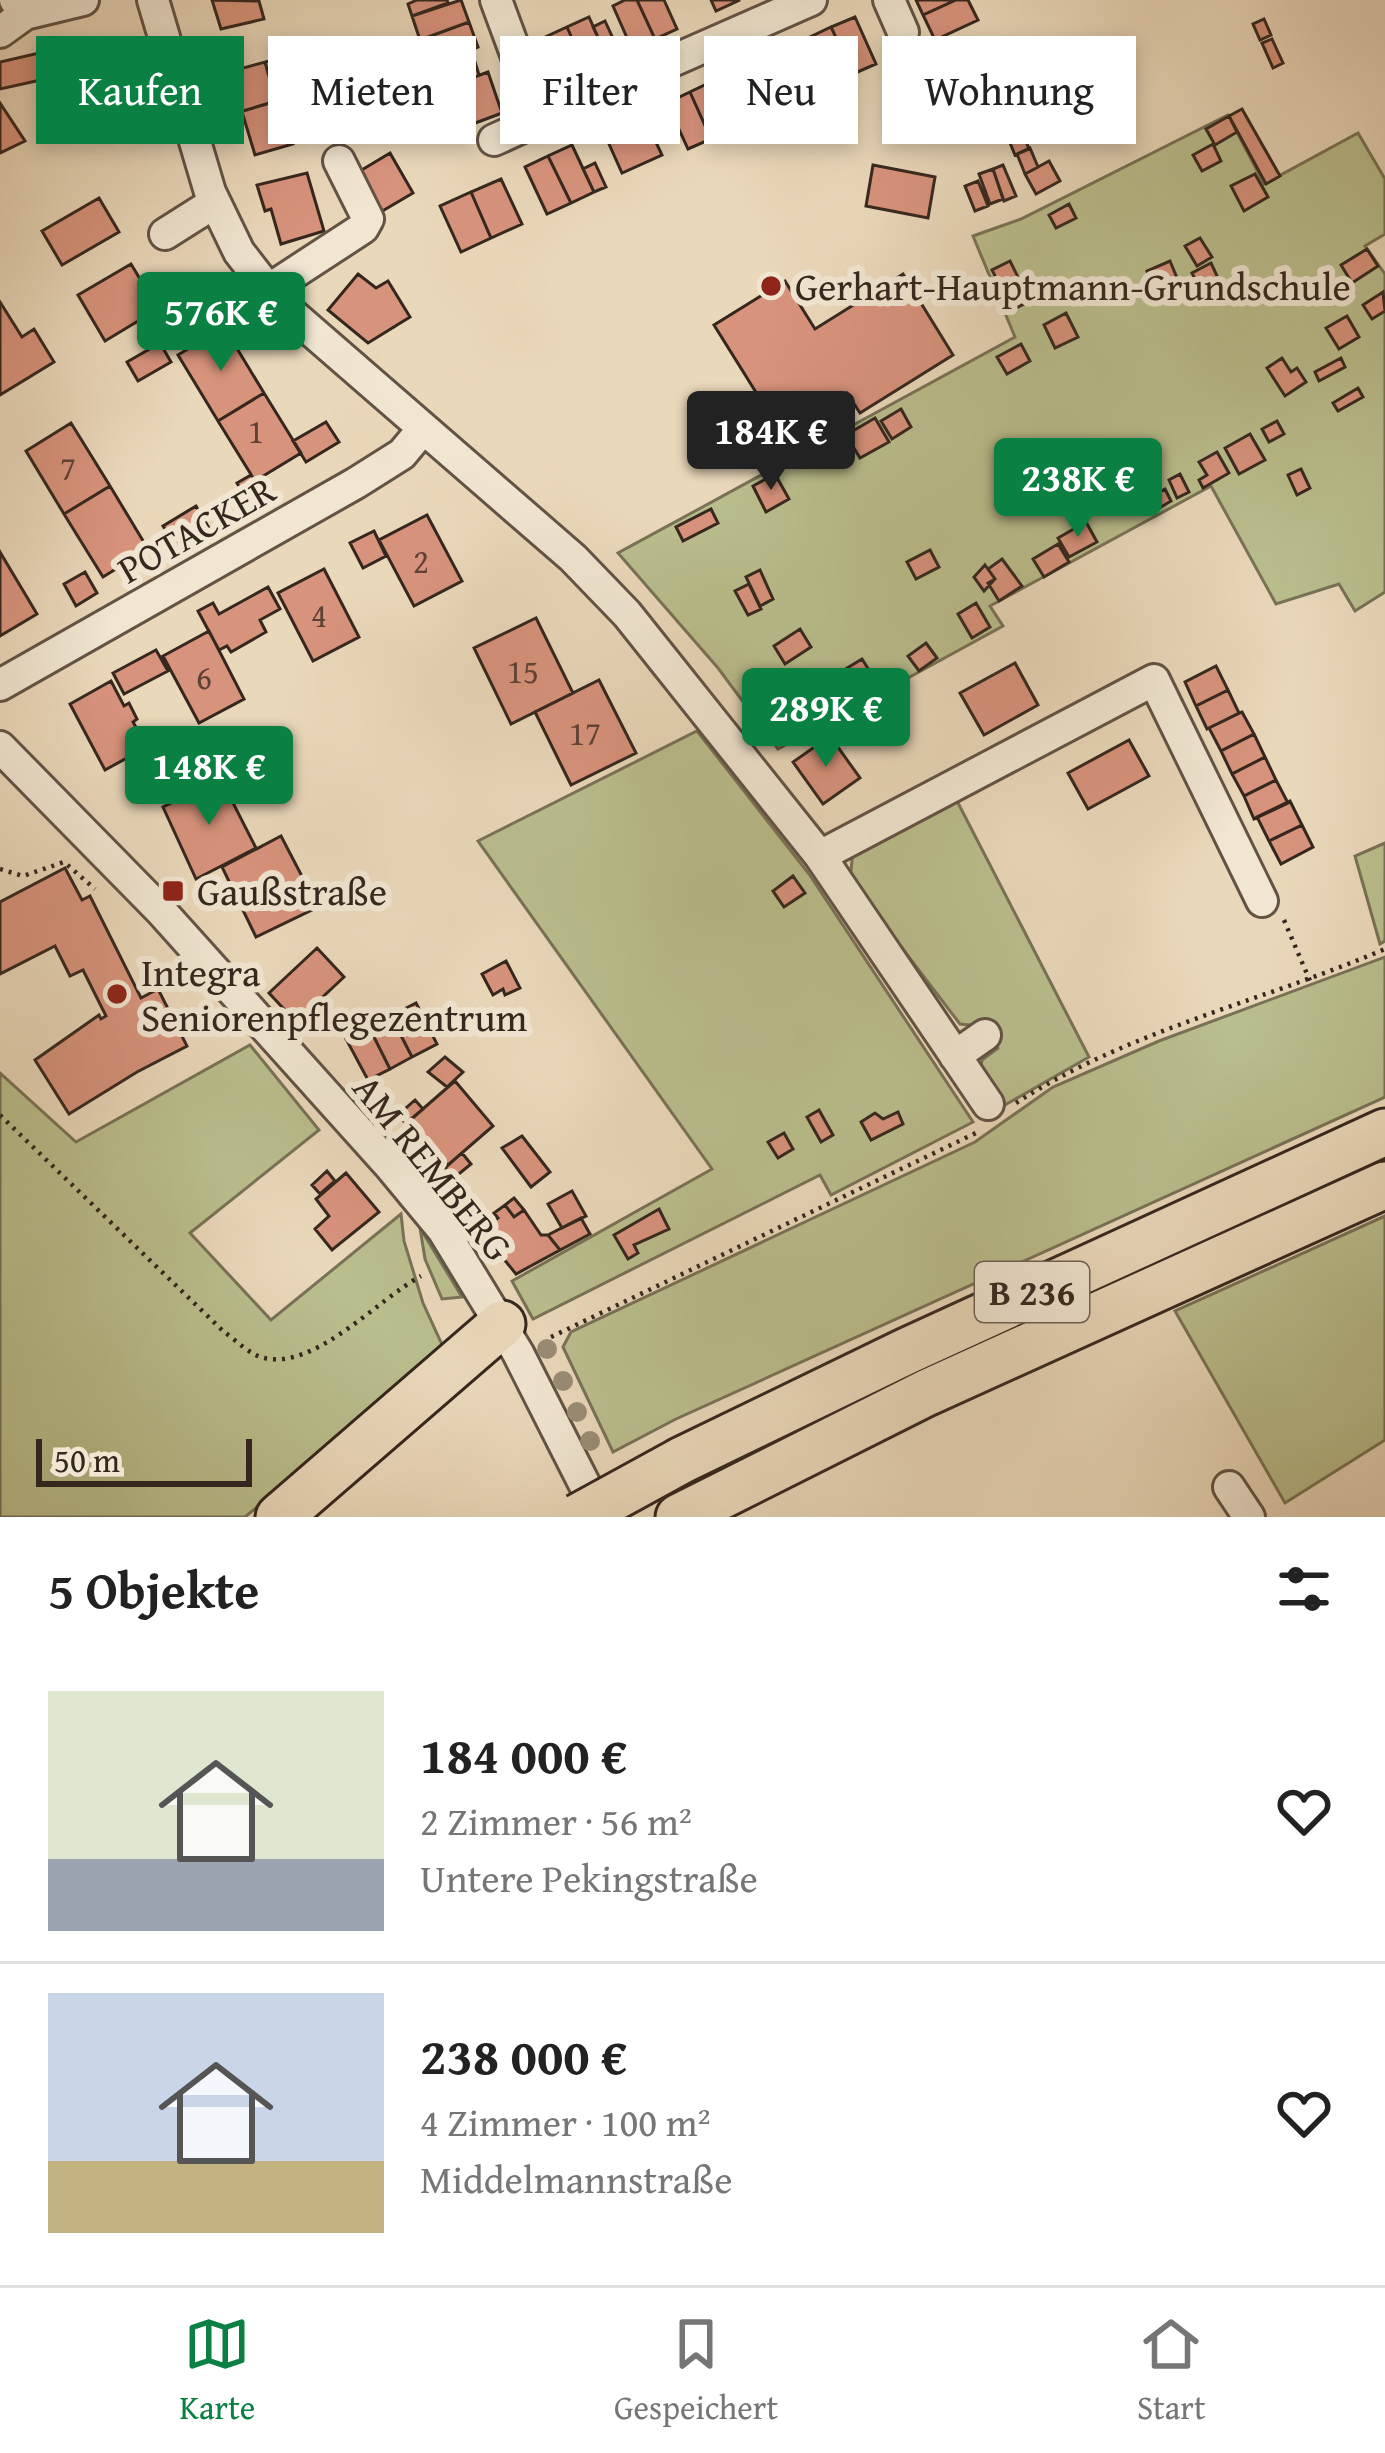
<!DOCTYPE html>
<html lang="de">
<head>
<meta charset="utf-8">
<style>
  body { margin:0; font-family:"Gentium Book Plus",serif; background:#f2f2f2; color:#222; height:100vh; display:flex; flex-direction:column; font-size:45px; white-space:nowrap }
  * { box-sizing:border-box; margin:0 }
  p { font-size:39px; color:#767676 }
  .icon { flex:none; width:66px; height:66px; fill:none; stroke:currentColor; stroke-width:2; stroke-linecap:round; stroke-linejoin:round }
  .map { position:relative; height:1517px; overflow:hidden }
  .details { display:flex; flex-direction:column; background:#fff; flex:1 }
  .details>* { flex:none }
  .hud { position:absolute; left:36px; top:36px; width:1314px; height:108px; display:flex; gap:24px }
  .scale { position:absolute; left:36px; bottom:30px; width:216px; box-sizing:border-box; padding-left:12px; border:6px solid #35271e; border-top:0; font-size:33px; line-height:42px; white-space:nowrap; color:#35271e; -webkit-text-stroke:9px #f1e6d2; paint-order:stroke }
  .price { position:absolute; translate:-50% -102px; padding:0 27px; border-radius:12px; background:#0b8043; color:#fff; font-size:39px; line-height:78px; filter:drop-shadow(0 3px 6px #0008) }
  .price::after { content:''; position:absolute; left:50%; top:72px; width:36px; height:27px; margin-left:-18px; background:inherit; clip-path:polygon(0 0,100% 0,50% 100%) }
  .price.active { background:#222; color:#fff }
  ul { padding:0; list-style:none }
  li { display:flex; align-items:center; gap:36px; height:300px; padding:0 48px }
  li+li { border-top:3px solid #e0e0e0 }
  li span { display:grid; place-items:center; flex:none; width:336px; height:240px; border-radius:0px; color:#555 }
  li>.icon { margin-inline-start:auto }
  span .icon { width:144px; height:144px; fill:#fffc; stroke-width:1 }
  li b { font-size:51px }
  h2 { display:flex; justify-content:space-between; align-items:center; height:144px; padding:0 48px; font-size:51px }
  .chip { padding:0 42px; border-radius:0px; background:#fff; box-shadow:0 6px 18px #0003; font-size:42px; line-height:108px }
  .chip.active { background:#0b8043; color:#fff }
  .menu { display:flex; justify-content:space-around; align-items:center; height:168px; border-top:3px solid #e0e0e0; background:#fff; font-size:33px; color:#767676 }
  .menu a { display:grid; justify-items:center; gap:6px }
  .menu .active { color:#0b8043 }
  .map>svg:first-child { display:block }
</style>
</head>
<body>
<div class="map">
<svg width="1385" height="1517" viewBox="0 0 1385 1517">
  <rect width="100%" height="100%" fill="#ead8ba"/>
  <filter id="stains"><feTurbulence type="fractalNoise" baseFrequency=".00167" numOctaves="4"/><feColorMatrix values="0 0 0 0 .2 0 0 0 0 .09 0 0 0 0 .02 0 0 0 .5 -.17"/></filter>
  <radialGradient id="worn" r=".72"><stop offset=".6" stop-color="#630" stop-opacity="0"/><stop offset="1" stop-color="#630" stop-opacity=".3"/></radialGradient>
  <!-- green -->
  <path fill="#babe8d" stroke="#787256" stroke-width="3" d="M1228,115L1264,184L1358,133L1385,179V234L1365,246L1385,274V592L1355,611L1339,584L1276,604L1211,486L990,606L1003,626L778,749L718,668L618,553L1015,337L973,236L1021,219Z
    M697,731L809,874L973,1122L831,1195L820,1175L533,1319L512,1281L712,1169L478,841Z
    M956,799L1089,1057L998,1109L980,1072L982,1060L998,1048L988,1027L960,1024L850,880L853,851Z
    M1385,843V941L1380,944L1355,856Z
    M1385,957V1097L676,1419L613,1452L563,1347L571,1332L975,1142L1053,1087L1159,1041Z
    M250,1045L319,1130L190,1233L271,1320L401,1214L404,1241L423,1303L445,1351L245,1517H0V1073L76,1142Z
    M1385,1216V1440L1285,1503L1175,1311Z
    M420,1228L462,1297L442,1299L425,1259Z"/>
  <!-- building -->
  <path fill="#d8937c" stroke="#35271e" stroke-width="3" d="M212,0L259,1L264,19L221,29Z
    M417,0H447L448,3L412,16L408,4Z
    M461,0L469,22L420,40L412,16Z
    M625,0H637L655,39L632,49L613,6Z
    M637,0H664L677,29L655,39Z
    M711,0H740L716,11Z
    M916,0H956L923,15Z
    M956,0H968L978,20L935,40L923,15Z
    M589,17L608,60L586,70L567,27Z
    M855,17L876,64L853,74L831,27Z
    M1264,19L1271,35L1260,40L1253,24Z
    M605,21L616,45L604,50L593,27Z
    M469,22L478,47L429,64L420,40Z
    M567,27L586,70L568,78L556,74L541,39Z
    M831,27L853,74L829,85L808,38Z
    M1272,39L1283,63L1273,68L1262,43Z
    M784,49L805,96L782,107L760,59Z
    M466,51L471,63L434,77L429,64Z
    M799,51L812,78L800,84L787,56Z
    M39,53L45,79L0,89V62Z
    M277,59L282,77L270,80L265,62Z
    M760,59L782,107L759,117L737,70Z
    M265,62L276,101L243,111L232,71Z
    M475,62L479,75L442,89L438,76Z
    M488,72L502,113L454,131L439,90Z
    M713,81L735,128L711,139L690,92Z
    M123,82L133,115L86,129L76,97Z
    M353,91L365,116L319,138L307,113Z
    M690,92L711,139L688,149L667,103Z
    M284,99L293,144L255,155L239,102L243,111Z
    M0,103L25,141L0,153Z
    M1242,109L1280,176L1266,184L1229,116Z
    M1229,116L1237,132L1215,145L1206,129Z
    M644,117L662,155L622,173L605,135Z
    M1018,122L1029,149L1015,155L1004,128Z
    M1213,144L1221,161L1202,171L1193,155Z
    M572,145L594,192L571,203L548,156Z
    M1030,148L1038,167L1025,174L1017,154Z
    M390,153L413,193L379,213L355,174Z
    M548,156L571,203L547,214L525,167Z
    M1049,161L1060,181L1036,194L1025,174Z
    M595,163L606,187L594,192L583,169Z
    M873,165L935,177L928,218L866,206Z
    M1003,165L1016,196L1004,201L993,169Z
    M993,169L1003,199L990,204L979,174Z
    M307,173L324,231L281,244L271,209L265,211L257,185Z
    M1255,174L1268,197L1244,211L1231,186Z
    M501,179L522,224L491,238L471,192Z
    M978,181L988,206L975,211L965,186Z
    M471,192L491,238L461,252L440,206Z
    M99,198L119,232L62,265L42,231Z
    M1069,204L1076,218L1056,228L1049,215Z
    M1200,238L1212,257L1197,266L1185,246Z
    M1367,249L1378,266L1352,283L1341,265Z
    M1010,261L1030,301L1012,310L992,270Z
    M1170,261L1177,278L1154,288L1147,271Z
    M1211,263L1225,293L1206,302L1192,273Z
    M131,264L158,309L105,341L78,295Z
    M358,274L376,288L388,281L410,317L368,343L328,310Z
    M903,274L953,355L860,413L847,393L782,434L714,325L785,281L815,329Z
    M1383,292L1385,311L1372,319L1363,305Z
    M0,302L22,337L34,329L54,362L0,395Z
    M1066,313L1078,337L1055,348L1044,325Z
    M1347,316L1359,337L1339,349L1326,328Z
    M224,327L264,393L218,421L178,355Z
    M160,343L171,362L138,381L127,362Z
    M1021,344L1030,361L1007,374L997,357Z
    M1282,358L1291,372L1297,368L1306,382L1285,396L1267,368Z
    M1341,358L1345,367L1319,381L1315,372Z
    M1358,388L1363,397L1338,411L1333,403Z
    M264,393L301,453L255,481L218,421Z
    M901,409L911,427L892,439L881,421Z
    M875,418L889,442L860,458L846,435Z
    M1277,421L1284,434L1269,442L1262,429Z
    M326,422L339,442L306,462L293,441Z
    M71,423L110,486L64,514L26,451Z
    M1250,434L1265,460L1239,474L1225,448Z
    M1217,452L1229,473L1203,488L1199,480L1207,475L1199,462Z
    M1301,469L1310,488L1297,495L1288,475Z
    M775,474L789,499L766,512L753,486Z
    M1180,474L1189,492L1177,498L1169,480Z
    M251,475L255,481L262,477L272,492L250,505L237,483Z
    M110,486L148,549L103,577L64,514Z
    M1165,489L1171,501L1156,510L1149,498Z
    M196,506L209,528L177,548L163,526Z
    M711,509L718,523L683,541L676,527Z
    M427,515L462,581L414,606L379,540Z
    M1086,522L1097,542L1069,557L1058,538Z
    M374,531L386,556L363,568L350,543Z
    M1058,544L1069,562L1044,577L1033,559Z
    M930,550L939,567L916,579L907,562Z
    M0,552L37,614L0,636Z
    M1002,559L1022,586L999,601L988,583L995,579L988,569Z
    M985,565L995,579L984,591L974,577Z
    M324,569L359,637L313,661L278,593Z
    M760,570L773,599L760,606L746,577Z
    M85,572L97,593L76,606L64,584Z
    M749,584L761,609L748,615L735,591Z
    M268,587L280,609L260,620L266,632L231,652L227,646L219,650L198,611L213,603L219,614Z
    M976,603L990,627L972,638L958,614Z
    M536,618L573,693L511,724L474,648Z
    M800,629L811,647L785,664L774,646Z
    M209,631L244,699L199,723L163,656Z
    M926,643L937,658L919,671L908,656Z
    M156,650L168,671L124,694L113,673Z
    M862,659L881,689L858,703L839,673Z
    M1015,663L1038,705L984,735L960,693Z
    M1216,666L1228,690L1196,706L1185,682Z
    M599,680L636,753L571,785L535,712Z
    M111,681L124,706L129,703L137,719L133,722L147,747L105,770L70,704Z
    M843,688L854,705L835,716L825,699Z
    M1228,690L1239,713L1207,729L1196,706Z
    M1242,712L1254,734L1221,751L1209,728Z
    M1254,734L1265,757L1232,774L1221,751Z
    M830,736L860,778L823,804L793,762Z
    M1129,740L1149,776L1088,809L1068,773Z
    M1265,757L1276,780L1244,796L1232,774Z
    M225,777L236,799L232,801L256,848L196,879L163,807Z
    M1276,780L1288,803L1254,819L1244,796Z
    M1290,801L1302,825L1269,841L1257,817Z
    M1302,825L1313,847L1281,864L1269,841Z
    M281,836L318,907L256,937L222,867Z
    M65,868L82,900L90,896L141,998L158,989L187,1046L137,1072L69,1114L35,1060L99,1015L101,1019L106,1016L83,970L70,976L55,946L0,974V902Z
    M793,876L805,893L784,907L773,891Z
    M317,948L344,977L296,1022L269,993Z
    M506,961L520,988L505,995L503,989L493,995L482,974Z
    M416,1003L437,1044L412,1057L391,1016Z
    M391,1016L412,1057L390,1069L369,1027Z
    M369,1027L390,1069L368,1080L346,1039Z
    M445,1057L463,1072L447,1087L428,1072Z
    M455,1081L493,1126L448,1165L421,1141L424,1138L409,1121Z
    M415,1100L423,1109L406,1124L398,1115Z
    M819,1110L833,1135L821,1142L807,1117Z
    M898,1112L903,1124L871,1140L861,1122L875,1113L883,1119Z
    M784,1133L793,1149L778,1158L768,1142Z
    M522,1136L550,1172L531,1187L502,1148Z
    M462,1153L471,1164L454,1178L445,1168Z
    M327,1171L335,1181L320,1194L312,1185Z
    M346,1173L379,1212L332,1250L315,1229L329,1216L316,1199Z
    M572,1191L586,1216L562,1228L548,1204Z
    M514,1198L524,1210L514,1217L505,1205Z
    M505,1205L514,1217L524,1210L541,1235H548L560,1250L516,1274L481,1231L498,1218L494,1213Z
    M659,1209L669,1229L634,1245L638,1253L628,1259L614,1235Z
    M581,1218L590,1234L560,1250L548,1235Z"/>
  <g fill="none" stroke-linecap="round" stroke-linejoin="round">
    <defs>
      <path id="minor" d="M15,0L25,14L83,0
        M153,0L210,192L239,252L277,301L573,558L627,614L820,856L988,1104
        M496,0L540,119L811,0
        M889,0L903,32
        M0,32L25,14
        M494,140L540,119
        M165,234L214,203
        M268,290L363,228L368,219L339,161
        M0,685L356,483L402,454L422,430
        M0,747L161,911L390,1166L443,1230L518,1353L601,1517
        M820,856L1154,680L1262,901
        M955,1056L985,1035
        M1229,1487L1249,1517"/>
      <path id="highway" d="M682,1460L907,1351L1385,1132
        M279,1517L502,1324
        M679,1517L926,1393L1385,1185"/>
    </defs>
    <!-- minor casing -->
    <use href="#minor" stroke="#625345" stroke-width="36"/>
    <!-- highway casing -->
    <use href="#highway" stroke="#35271e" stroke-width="51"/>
    <!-- path -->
    <path stroke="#35271e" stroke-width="4.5" stroke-dasharray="3 6" stroke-linecap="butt" d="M0,869L23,876L64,862L95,889
      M1284,920L1310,981
      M1016,1103C1127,1031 1263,1001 1385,949
      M0,1115L224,1332C236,1340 250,1355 264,1358C315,1370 377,1300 421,1276
      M551,1337L978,1132"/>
    <!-- minor -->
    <use href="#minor" stroke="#f1e6d2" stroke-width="30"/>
    <!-- highway -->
    <use href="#highway" stroke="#ead8ba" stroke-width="45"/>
    <defs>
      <path id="highway-bridge" d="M578,1517L682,1460"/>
    </defs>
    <!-- highway-bridge casing -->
    <use href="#highway-bridge" stroke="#35271e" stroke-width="51" stroke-linecap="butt"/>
    <!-- highway-bridge -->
    <use href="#highway-bridge" stroke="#ead8ba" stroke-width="45"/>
  </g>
  <!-- trees -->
  <g fill="#998c74">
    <circle cx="547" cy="1349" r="10"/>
    <circle cx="563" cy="1381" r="10"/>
    <circle cx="577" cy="1412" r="10"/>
    <circle cx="590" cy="1441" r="10"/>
  </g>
  <!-- markers -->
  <g fill="#8f2418" stroke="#f1e6d2" stroke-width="4.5">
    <circle cx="771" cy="286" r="12"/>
    <rect x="161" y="879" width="24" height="24" rx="6"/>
    <circle cx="117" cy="994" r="12"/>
  </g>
  <g text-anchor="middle" stroke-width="12" stroke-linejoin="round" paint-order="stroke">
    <!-- number labels -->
    <g font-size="33" fill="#5e4236">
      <text x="256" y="443">1</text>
      <text x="68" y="480">7</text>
      <text x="421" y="573">2</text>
      <text x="319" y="627">4</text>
      <text x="523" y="683">15</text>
      <text x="204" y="689">6</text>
      <text x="585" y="745">17</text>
    </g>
    <!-- shield labels -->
    <rect fill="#f1e6d2" stroke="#6d6054" stroke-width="3" x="975" y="1262" width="114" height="60" rx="9"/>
    <g font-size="36" font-weight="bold" fill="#35271e">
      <text x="1032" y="1305">B 236</text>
    </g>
    <!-- poi labels -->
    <g font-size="39" fill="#35271e" stroke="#f1e6d2" text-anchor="start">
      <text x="795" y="300">Gerhart-Hauptmann-Grundschule</text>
      <text x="197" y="905">Gaußstraße</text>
      <text x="141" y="986">Integra<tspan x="141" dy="45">Seniorenpflegezentrum</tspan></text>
    </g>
    <!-- street labels -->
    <g font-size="39" fill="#35271e" stroke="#f1e6d2">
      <text transform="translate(196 529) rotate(-30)" y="14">POTACKER</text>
      <text transform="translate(433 1167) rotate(51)" y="14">AM REMBERG</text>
    </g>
  </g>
  <rect width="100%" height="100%" filter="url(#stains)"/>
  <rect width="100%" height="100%" fill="url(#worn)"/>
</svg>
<div class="scale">50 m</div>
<b class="price" style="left:221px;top:374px">576K €</b>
<b class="price active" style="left:771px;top:493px">184K €</b>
<b class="price" style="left:1078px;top:540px">238K €</b>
<b class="price" style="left:826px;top:770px">289K €</b>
<b class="price" style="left:209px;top:828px">148K €</b>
<div class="hud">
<a class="chip active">Kaufen</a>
<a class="chip">Mieten</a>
<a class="chip">Filter</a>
<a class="chip">Neu</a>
<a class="chip">Wohnung</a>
</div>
</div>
<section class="details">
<h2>5 Objekte<svg class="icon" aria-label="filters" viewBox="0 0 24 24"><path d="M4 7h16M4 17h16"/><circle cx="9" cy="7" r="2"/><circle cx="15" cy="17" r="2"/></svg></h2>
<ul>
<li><span style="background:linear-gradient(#dfe7d0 70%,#9aa5b1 0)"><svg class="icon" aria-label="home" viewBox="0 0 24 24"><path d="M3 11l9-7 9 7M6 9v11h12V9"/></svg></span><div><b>184 000 €</b><p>2 Zimmer · 56 m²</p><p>Untere Pekingstraße</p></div><svg class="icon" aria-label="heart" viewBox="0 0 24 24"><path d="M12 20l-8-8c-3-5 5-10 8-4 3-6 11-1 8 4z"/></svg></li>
<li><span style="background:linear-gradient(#c9d6e8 70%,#c2b280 0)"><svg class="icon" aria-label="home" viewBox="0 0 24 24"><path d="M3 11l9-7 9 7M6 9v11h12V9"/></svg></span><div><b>238 000 €</b><p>4 Zimmer · 100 m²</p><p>Middelmannstraße</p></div><svg class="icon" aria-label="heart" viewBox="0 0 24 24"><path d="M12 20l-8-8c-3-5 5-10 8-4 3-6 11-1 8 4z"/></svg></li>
</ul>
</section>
<nav class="menu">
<a class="active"><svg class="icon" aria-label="map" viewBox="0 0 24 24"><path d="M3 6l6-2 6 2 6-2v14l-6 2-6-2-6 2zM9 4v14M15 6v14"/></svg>Karte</a>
<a><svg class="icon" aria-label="saved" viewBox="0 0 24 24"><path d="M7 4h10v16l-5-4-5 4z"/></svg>Gespeichert</a>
<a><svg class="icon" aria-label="home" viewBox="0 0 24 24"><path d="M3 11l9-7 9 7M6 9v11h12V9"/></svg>Start</a>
</nav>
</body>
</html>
